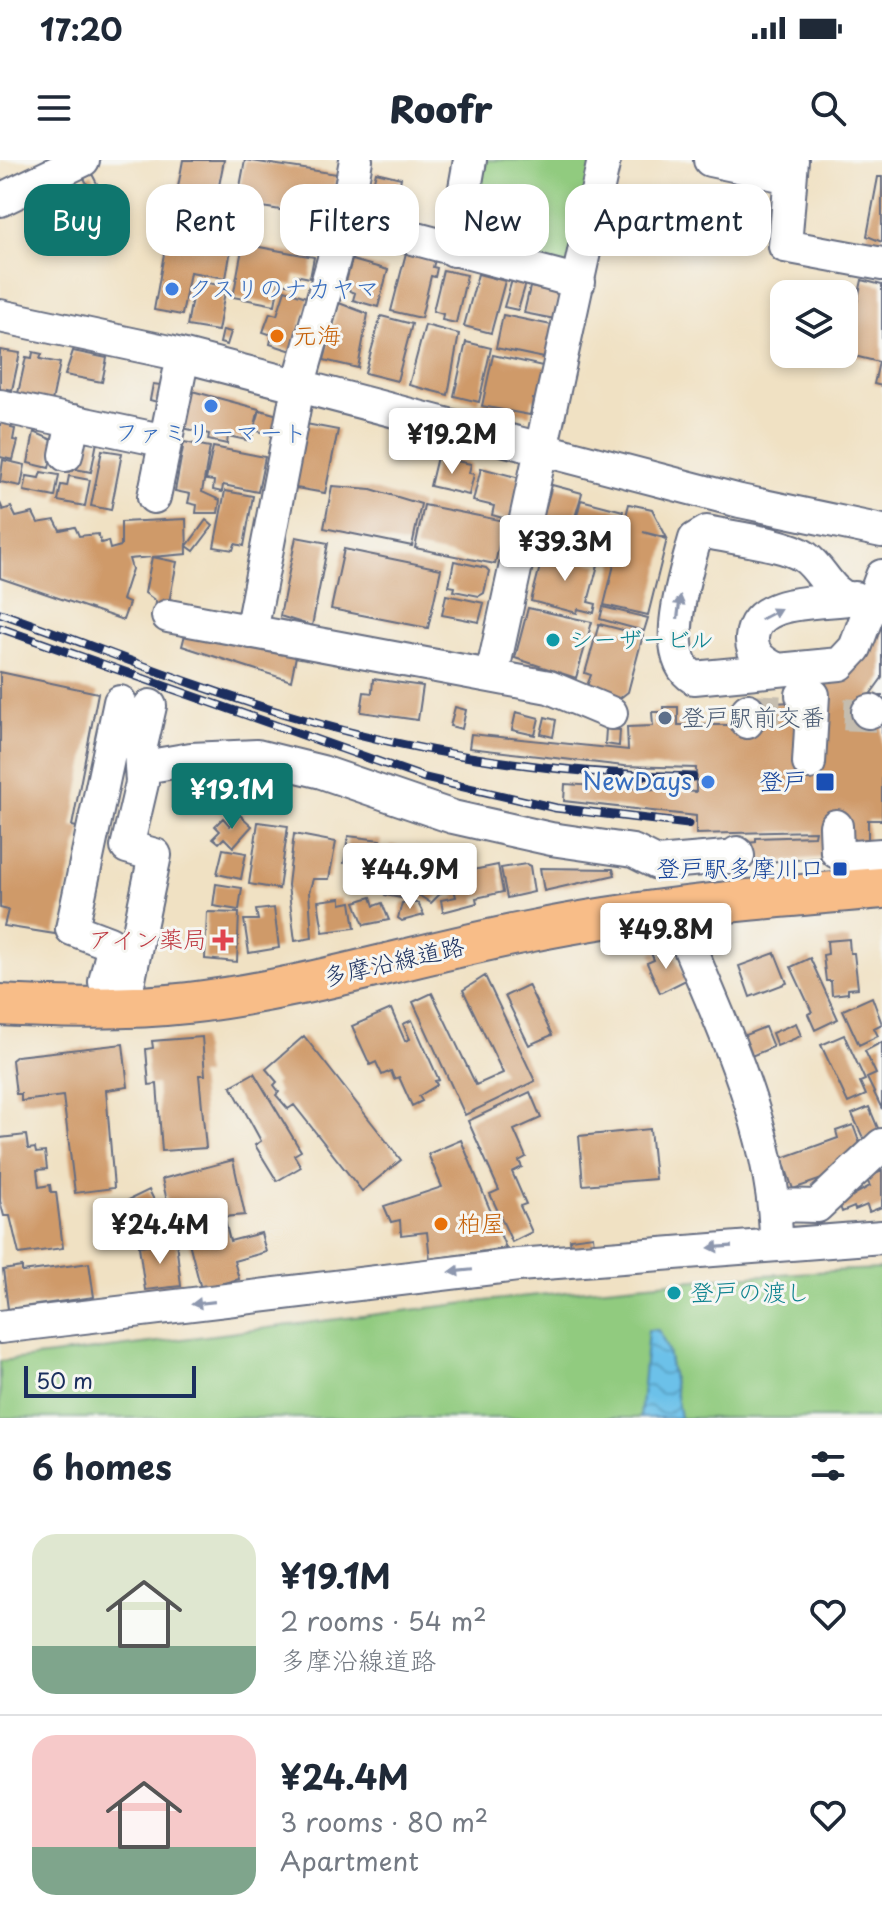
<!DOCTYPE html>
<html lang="en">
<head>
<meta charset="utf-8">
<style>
  body { margin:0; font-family:"Playpen Sans","Klee One",sans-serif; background:#f2f2f3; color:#1f2937; height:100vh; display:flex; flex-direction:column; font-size:30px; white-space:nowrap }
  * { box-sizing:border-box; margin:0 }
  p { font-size:26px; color:#747a83 }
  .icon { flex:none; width:44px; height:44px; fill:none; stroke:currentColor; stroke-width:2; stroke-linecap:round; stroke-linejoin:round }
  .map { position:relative; height:1258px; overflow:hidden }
  .panel { display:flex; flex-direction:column; background:#fff; flex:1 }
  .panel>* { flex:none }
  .guide { position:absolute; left:24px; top:24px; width:834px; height:72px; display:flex; gap:16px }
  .fabs { position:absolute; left:770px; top:120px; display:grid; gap:16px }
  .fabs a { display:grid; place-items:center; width:88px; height:88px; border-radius:16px; background:#fff; box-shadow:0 4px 12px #0003; font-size:40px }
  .scale { position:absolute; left:24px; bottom:20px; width:172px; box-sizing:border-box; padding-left:8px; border:4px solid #1b2f5e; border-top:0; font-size:22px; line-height:28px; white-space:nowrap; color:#1b2f5e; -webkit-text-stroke:6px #f6f6f2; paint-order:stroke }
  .price { position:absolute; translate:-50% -68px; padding:0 18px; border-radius:8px; background:#fff; color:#222; font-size:26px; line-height:52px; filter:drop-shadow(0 2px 4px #0008) }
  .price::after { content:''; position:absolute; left:50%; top:48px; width:24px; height:18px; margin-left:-12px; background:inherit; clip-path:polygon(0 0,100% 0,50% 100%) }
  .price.on { background:#0f766e; color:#fff }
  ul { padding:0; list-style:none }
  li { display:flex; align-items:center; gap:24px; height:200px; padding:0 32px }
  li+li { border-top:2px solid #e0e1e3 }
  li span { display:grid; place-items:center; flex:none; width:224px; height:160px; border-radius:24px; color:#555 }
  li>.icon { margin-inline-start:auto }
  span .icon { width:96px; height:96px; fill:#fffc; stroke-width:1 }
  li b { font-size:34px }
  h2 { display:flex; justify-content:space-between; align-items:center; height:96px; padding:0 32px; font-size:34px }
  .tag { padding:0 28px; border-radius:24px; background:#fff; box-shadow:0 4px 12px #0003; font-size:28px; line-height:72px }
  .tag.on { background:#0f766e; color:#fff }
  .status { display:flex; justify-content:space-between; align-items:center; height:56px; padding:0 40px; background:#fff; direction:ltr }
  .status svg { height:22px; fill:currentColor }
  header { display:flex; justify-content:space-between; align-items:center; height:104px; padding:0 32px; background:#fff; font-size:36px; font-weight:800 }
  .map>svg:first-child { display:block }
</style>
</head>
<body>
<div class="status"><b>17:20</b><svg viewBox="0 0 49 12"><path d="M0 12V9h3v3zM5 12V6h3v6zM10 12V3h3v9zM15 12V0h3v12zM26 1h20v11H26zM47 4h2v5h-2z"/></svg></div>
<header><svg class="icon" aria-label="menu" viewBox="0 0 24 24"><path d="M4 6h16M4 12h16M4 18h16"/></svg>Roofr<svg class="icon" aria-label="search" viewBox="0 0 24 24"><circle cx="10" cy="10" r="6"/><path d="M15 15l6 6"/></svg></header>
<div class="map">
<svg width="882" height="1258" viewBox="0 0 882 1258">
  <defs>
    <pattern id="water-waves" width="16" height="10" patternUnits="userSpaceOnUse" patternTransform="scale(2)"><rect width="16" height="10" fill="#6cc1e9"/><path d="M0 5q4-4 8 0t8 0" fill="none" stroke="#589dc0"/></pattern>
  </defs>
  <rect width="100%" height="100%" fill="#f6f6f2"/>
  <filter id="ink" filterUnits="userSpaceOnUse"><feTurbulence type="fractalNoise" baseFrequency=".0125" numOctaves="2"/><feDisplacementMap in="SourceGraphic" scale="16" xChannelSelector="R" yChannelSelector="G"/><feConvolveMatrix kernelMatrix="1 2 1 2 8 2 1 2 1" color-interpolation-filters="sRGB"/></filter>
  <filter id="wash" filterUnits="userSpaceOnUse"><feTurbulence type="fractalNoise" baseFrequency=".006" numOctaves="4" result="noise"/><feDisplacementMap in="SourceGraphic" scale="32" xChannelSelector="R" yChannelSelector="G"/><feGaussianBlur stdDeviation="1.8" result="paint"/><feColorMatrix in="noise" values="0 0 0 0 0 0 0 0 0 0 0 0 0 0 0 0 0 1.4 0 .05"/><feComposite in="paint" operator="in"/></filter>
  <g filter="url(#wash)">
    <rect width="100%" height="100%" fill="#f0e1c3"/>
    <!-- green -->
    <path fill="#91cb7f" stroke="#567d6e" stroke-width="2" d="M481,0H594L572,109L466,82Z
      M882,1109V1258H680L668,1192L645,1258H0V1201C294,1168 586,1119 882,1109Z"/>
    <!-- water -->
    <path fill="url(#water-waves)" stroke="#4478a4" stroke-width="2" d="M648,1170H659L668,1192L680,1258H640Z"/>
    <g id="blocks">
      <!-- building -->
      <path fill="#cf9a69" d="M183,0H224L212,62L173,54Z
        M245,0L337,14L327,69L310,66L311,55L256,46L255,51L236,48Z
        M376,12L401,18L397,36L372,29Z
        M92,14L106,41L98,45L96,41L91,44L84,30L89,28L84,18Z
        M878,17H882V82L867,76Z
        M72,19L81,37L74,41L59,37L54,28Z
        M373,33L397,39L393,58L368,52Z
        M229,49L247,53L243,71L225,66Z
        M178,70L198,73L196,83L231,89L226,118L190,112L182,155L154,150L167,77L177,79Z
        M243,84L314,97L310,118L295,115L293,125L279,123L275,145L233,137Z
        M406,93L435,100L433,107L437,108L435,117L431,116L421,158L391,151Z
        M352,100L388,110L378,147L353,140L355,133L344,129Z
        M443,110L467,115L456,163L442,160L443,154L433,151Z
        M478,114L505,121L491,173L464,166Z
        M512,120L526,123L518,150L504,147Z
        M862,120L882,125V226L874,224L879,202L846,194Z
        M195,121L226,126L218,171L187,166Z
        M530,127L560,133L555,159L524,153Z
        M285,130L309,138L292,191L270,184L272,175L263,172L270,153L277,155Z
        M339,143L368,154L358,208L324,200Z
        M503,155L556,166L549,199L496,188Z
        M381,156L412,164L397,221L365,213Z
        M425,165L459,174L448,235L409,225Z
        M223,170L231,172L227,185L220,183Z
        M466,182L491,188L479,242L454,236Z
        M0,190L20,193L12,230L7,229L6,234L0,233Z
        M73,191L107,198L102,222L65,215Z
        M33,192L42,194L40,199L60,203L51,246L17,238L26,197L32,198Z
        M493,195L547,207L540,241L533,239L530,255L482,246Z
        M153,224L161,225L157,242L150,240Z
        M192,231L259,249L251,281L228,276L227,284L208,280L209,274L183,268Z
        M260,250L278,255L273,275L254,270Z
        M0,261L12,264L11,268L15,269L13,280L18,281L13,300L0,297Z
        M306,264L338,270L325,333L290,327Z
        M34,272L55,281L49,308L28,303Z
        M81,279L97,282L91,312L75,309Z
        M184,282L210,287L202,332L220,340L218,353H196L197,345L188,343L190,334L175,331Z
        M213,287L265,297L258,332L223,325L222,332L213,330L214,321L206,320Z
        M102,290L122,293L111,350L91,346Z
        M437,297L471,304L469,313L474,314L469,335L430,326Z
        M3,300L25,305L21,326L0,322Z
        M481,308L520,318L510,360L492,355L494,346L473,341Z
        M41,312L59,315L55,337L24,331L27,316L39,318Z
        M69,316L90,320L85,346L58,341L61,325L67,326Z
        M552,325L582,333L566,389L536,381Z
        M332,326L371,329L421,344L412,386L324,368Z
        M225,331L253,336L244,386L235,384L233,390L214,387Z
        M581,340L623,351L615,386L610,385L604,398L598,396L600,386L571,379Z
        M0,343L3,350L11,347L16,357L33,353L38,363L55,360L60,370L75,367L79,376L98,374L101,383L108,381L110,389L121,386V362L186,359L187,394L129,399L132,409L122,440L129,443L123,460L0,418Z
        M629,344L652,349L667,378L643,372L667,379L648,455L604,445Z
        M424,345L504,361L495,404L415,388Z
        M206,360L213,366L194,391L187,386Z
        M296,377L328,383L312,466L280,456Z
        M344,389L441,409L428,468L331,449Z
        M544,391L598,405L588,442L596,444L594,453L578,449L577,453L531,441Z
        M152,397L177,402L167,452L153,449L156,441L145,433Z
        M454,401L486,408L489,411L484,433L479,436L454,431L455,427L449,426Z
        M446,435L484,443L479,462L442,455Z
        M882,443V518L869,536H882V660H868V683L834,697L739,704L738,684L756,682V678L814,676L815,671L696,674V656L564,641L565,624L696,632V608L624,606L469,588L471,574L628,590L627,567L653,566L652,552H663V547H678V565H736L735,544L798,542Z
        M603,447L648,458L644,471L600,459Z
        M528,448L592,462L576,518L515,498Z
        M599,464L643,475L628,532L619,539L585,531L591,515L585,513Z
        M186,471L297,491L291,521L182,486Z
        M0,512L98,533L72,666L81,668L55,774L4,766L8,750L0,748Z
        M373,519L423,526L418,560L361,552L364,532L372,533Z
        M455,547L466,550L462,569L450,566Z
        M516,552L539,558L535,575L512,570Z
        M545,557L556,560L553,577L541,574Z
        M606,569L620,570L619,586L605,584Z
        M240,655L252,666L233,687L224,678L219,683L213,678L220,671L215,666L223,658L230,666Z
        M258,662L288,666L279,729L249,724Z
        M294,674L336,682L329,719H313L309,732L312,778L295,781L288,725Z
        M348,676L381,680L377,707L344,703Z
        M391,685L425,692L421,713L387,707Z
        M223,689L246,693L241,719L217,714Z
        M443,693L467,705L453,725L431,710Z
        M526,704L530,706L534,732L507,738L501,708Z
        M498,705L503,732L476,738L477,743L443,752L441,740L456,737L454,729L460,728L459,722L470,720L468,711Z
        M540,708L613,709L615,715L544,731Z
        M389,715L415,720L412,740L385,735Z
        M428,715L448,726L431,743L417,734Z
        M216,724L242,728L239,750L213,746Z
        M371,737L374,746L382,743L389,760L364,765L355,742Z
        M341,738V744L351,742L355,768L323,772L318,741Z
        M402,743H418L424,755L402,761L398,758Z
        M274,748L279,788L249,793L244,760H258L256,750Z
        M207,752L239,753L237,802L205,799Z
        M849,779L850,793H854L858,828L848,829V833L832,835L831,821H826L823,795L828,794L827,781Z
        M657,791L659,797L673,791L686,820L660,833L647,803L654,800L651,793Z
        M775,793L787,823L750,837L739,806Z
        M810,798L838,859L815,870L808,854L812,852L791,807Z
        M485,816L535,921L465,955L413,842L432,833L476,925L503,913L463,830Z
        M528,825L552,875L529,885L505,836Z
        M872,837L882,864L874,868L878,876L859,885L843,850Z
        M391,849L405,881L410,879L403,864L412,860L439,920L435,921L437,925L419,936L422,941L412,946L399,917L394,919L391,911L382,915L376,902L370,905L352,866Z
        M796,863L801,876L777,886L772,873Z
        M765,867L773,887L749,897L740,877Z
        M844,875L865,920L860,922L866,935L848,943L821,885Z
        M304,876L401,1000L362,1031L294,945L288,949L276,935L279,932L274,925L277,922L266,909Z
        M202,877L205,915H199L206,988L162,991L157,924L149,925L146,889L153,888L152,881Z
        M882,882V949L867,918L876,914L865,891Z
        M123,884L128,927L106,930L114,1028L75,1033L63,936L21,941V934H16L12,900L17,896Z
        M254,913L301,991L294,995L301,1007L277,1021L255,985L261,981L231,926Z
        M530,932L541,958L514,970L526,997L519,1001L522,1007L512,1012L526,1044L520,1046L532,1072L512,1082L490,1034L499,1030L468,961Z
        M869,947L880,973L864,980L852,954Z
        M853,965L863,992L845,1011L793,1029L782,998L838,978L836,971Z
        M650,969L655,1019L583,1025L579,976Z
        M26,975L28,989L35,988L36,993L45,992L47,1009L37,1010L39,1027L50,1025L51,1032H56L63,1088L19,1094L10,1056H4L0,1041V978Z
        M461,980L506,1088L430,1099L427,1072L401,1075L400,1060L391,1062L384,1046L442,1027L428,994Z
        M233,1000L245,1055L224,1057L230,1081L261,1073L266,1092L234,1101L239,1119L201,1129L181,1051L170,1054L162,1019Z
        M882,1011V1047L869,1052L867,1045L855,1050L854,1047L842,1052L839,1043L870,1026L866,1018Z
        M149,1030L164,1060L128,1079L112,1048Z
        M593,1076L594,1085L571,1088L570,1079Z
        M176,1081L181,1126L145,1130L139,1086Z
        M89,1103L94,1137L8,1149L3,1110L22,1107V1112Z"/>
    </g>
  </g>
  <g filter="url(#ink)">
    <use href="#blocks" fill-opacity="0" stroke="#666d81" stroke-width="2"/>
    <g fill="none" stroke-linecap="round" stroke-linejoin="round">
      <!-- minor-tunnel -->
      <path stroke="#c5bdaf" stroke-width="32" stroke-dasharray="32 16" stroke-linecap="butt" d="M748,550L882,556"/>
      <defs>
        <path id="minor" d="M710,0L790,17
          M792,0L785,86L882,104
          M0,40L83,0
          M345,60L579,122
          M454,90L470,0
          M0,156L169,192L740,341L882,371
          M0,246L166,281
          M66,295L73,261
          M154,337L183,196
          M850,439C828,433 823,410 805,397C784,383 733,378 707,372L695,379C686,412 657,497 694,518L840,504L855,488L882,416
          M168,456L549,527L611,553
          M251,472L298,227L345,60L356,0
          M778,510C764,503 751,495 752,478C755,436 826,444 855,438
          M492,515L604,0
          M802,535H813L809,603
          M868,552L871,551
          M747,562L748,550
          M156,605L191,599L257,596L322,612L453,657L551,679L633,691L657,703L738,696L737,693
          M836,666L837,692
          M853,697L882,695
          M673,748C715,852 776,970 776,1083
          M105,822L112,793L109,783L72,769L120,542
          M123,848L155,695L127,687L142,623L140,590L150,546
          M776,1045L817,1046L882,985
          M0,1167L518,1105L882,1077"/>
        <path id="major" d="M0,845C62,848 126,850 188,843C303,830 414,794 527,772C644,748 763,738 882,728"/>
      </defs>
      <!-- minor casing -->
      <use href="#minor" stroke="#666d81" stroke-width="36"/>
      <!-- major casing -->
      <use href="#major" stroke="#666d81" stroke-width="44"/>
      <!-- minor -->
      <use href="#minor" stroke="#fff" stroke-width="32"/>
      <!-- major -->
      <use href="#major" stroke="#f8bd88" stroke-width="40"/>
      <defs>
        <path id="rail" d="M0,453C97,487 193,527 292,556C421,595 558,614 693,617
          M0,468L425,618L556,648L688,664"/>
      </defs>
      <!-- rail casing -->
      <use href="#rail" stroke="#1b2f5e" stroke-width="9"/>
      <!-- rail -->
      <use href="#rail" stroke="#f6f6f2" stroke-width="6" stroke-dasharray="18" stroke-linecap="butt"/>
    </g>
    <!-- one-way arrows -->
    <defs><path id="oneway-solid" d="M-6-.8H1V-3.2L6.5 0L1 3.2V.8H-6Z" transform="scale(2)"/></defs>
    <g fill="#8d97ae">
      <use href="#oneway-solid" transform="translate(679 447) rotate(-83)"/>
      <use href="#oneway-solid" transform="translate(771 454) rotate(-28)"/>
      <use href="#oneway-solid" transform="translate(720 1087) rotate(176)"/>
      <use href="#oneway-solid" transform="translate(461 1111) rotate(174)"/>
      <use href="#oneway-solid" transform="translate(203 1143) rotate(173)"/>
    </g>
  </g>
  <!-- markers -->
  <g fill="#3f7fe0" stroke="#f6f6f2" stroke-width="3">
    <circle cx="172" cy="129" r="8"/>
    <circle cx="211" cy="246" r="8"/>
    <circle cx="708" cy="622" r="8"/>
  </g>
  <g fill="#e8710a" stroke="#f6f6f2" stroke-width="3">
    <circle cx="277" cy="176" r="8"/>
    <circle cx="441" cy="1064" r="8"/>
  </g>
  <g fill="#0f9aa8" stroke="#f6f6f2" stroke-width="3">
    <circle cx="553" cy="480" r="8"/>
    <circle cx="674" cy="1133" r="8"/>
  </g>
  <circle fill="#5c6f8a" stroke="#f6f6f2" stroke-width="3" cx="665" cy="558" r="8"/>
  <g fill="#1a4fb4" stroke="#f6f6f2" stroke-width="3">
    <rect x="815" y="612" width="20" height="20" rx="4"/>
    <rect x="832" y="701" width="16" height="16" rx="4"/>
  </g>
  <path fill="#e0444e" stroke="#f6f6f2" stroke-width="3" d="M219 768h8v8h8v8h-8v8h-8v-8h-8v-8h8z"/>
  <g text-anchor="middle" stroke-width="6" stroke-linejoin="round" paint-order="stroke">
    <!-- shop labels -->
    <g font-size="24" fill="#366cbe" stroke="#f6f6f2" text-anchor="start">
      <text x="188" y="137">クスリのナカヤマ</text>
      <text x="211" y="281" text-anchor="middle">ファミリーマート</text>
      <text x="692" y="630" text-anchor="end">NewDays</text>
    </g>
    <!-- food labels -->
    <g font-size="24" fill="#c56008" stroke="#f6f6f2" text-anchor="start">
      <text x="293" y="184">元海</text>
      <text x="457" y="1072">柏屋</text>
    </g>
    <!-- culture labels -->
    <g font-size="24" fill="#0d838f" stroke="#f6f6f2" text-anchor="start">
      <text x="569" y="488">シーザービル</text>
      <text x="690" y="1141">登戸の渡し</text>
    </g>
    <!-- service labels -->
    <g font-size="24" fill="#4e5e75" stroke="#f6f6f2" text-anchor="start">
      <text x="681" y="566">登戸駅前交番</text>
    </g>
    <!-- transit labels -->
    <g font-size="24" fill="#164399" stroke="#f6f6f2" text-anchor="end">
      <text x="807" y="630">登戸</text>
      <text x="824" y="717">登戸駅多摩川口</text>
    </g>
    <!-- health labels -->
    <g font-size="24" fill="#be3a42" stroke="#f6f6f2" text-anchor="end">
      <text x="207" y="788">アイン薬局</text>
    </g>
    <!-- street labels -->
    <g font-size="24" fill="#1b2f5e" stroke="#f6f6f2">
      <text transform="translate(394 802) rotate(-13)" y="8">多摩沿線道路</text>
    </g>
  </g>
</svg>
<div class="fabs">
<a><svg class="icon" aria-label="layers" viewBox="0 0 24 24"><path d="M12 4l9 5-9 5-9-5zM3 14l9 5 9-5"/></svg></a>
</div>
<div class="scale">50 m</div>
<b class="price" style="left:452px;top:316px">¥19.2M</b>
<b class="price" style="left:565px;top:423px">¥39.3M</b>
<b class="price on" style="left:232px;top:671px">¥19.1M</b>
<b class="price" style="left:410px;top:751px">¥44.9M</b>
<b class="price" style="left:666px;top:811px">¥49.8M</b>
<b class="price" style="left:160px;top:1106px">¥24.4M</b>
<div class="guide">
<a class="tag on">Buy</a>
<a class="tag">Rent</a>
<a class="tag">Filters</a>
<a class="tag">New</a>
<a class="tag">Apartment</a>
</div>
</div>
<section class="panel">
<h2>6 homes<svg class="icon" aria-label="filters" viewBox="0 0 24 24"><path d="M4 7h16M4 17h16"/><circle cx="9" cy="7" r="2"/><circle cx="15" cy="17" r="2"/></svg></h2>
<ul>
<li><span style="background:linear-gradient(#dfe7d0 70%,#7fa58c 0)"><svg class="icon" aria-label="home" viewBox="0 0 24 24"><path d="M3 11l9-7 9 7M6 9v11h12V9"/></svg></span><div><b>¥19.1M</b><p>2 rooms · 54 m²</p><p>多摩沿線道路</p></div><svg class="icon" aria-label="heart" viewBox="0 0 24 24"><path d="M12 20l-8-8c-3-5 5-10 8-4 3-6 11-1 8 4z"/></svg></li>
<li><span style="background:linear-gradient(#f6c9c9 70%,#7fa58c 0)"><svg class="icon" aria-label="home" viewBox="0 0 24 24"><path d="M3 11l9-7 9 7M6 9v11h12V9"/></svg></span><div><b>¥24.4M</b><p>3 rooms · 80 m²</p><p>Apartment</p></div><svg class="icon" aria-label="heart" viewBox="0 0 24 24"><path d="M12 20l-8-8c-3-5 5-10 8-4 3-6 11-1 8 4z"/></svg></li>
</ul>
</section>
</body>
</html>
